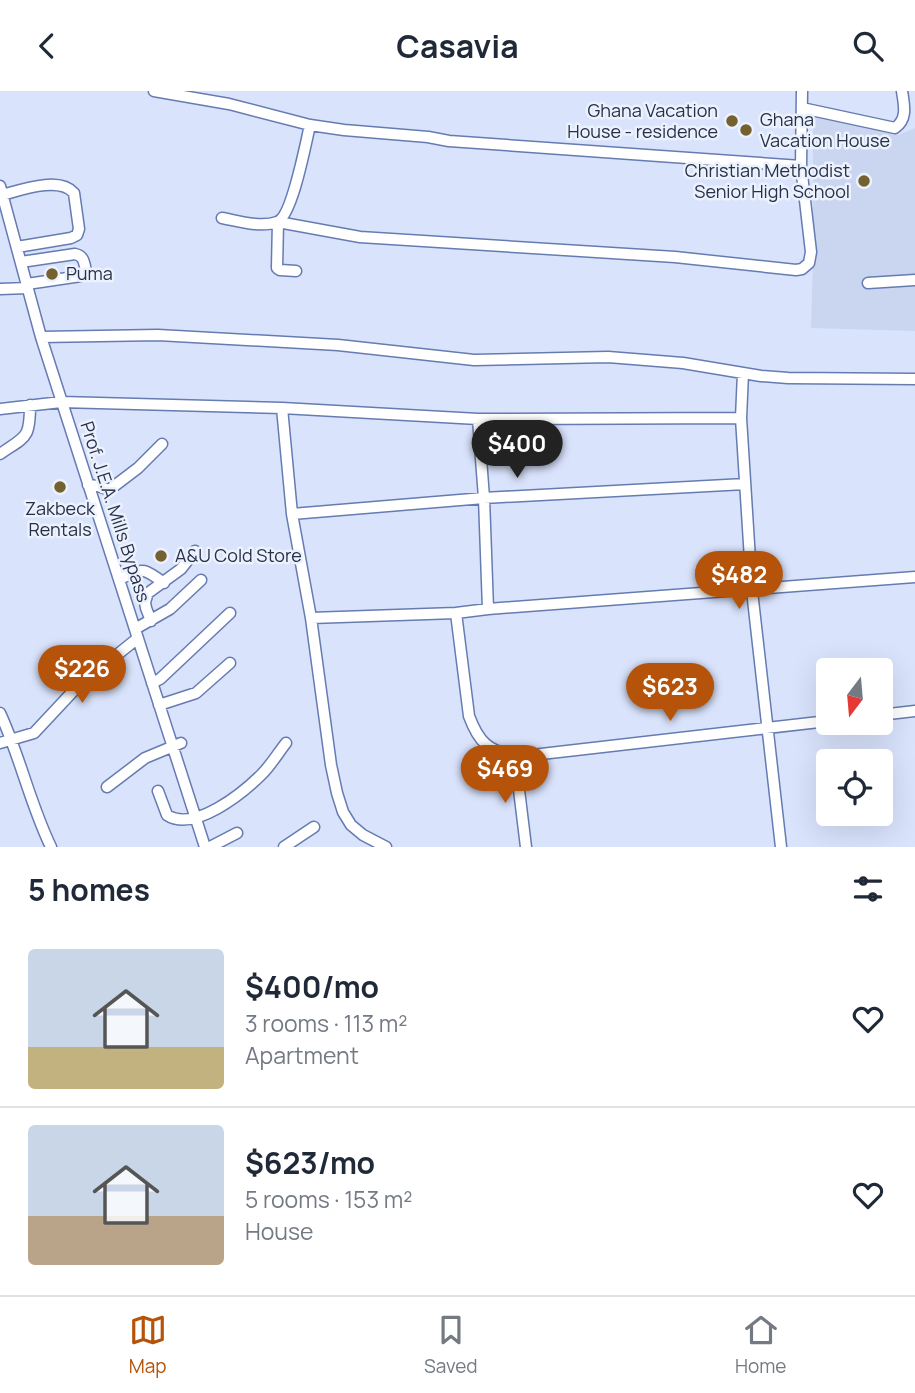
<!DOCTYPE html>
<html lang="en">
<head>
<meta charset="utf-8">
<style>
  body { margin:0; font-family:Manrope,sans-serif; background:#f2f2f3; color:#1f2937; height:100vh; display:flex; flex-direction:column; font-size:26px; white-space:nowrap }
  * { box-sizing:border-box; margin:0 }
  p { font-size:23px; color:#747a83 }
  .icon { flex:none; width:38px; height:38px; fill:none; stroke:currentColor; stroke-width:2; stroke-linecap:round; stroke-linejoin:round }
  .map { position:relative; height:756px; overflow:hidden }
  .side { display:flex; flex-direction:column; background:#fff; flex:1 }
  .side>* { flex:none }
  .needle { width:46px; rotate:196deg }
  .buttons { position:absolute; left:816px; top:567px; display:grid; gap:14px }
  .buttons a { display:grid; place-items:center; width:77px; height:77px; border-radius:7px; background:#fff; box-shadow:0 7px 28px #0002; font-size:35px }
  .price { position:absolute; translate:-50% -60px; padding:0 16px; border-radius:24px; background:#b45309; color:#fff; font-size:23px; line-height:46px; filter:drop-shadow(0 2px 4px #0008) }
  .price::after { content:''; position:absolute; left:50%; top:42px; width:21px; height:16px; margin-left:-10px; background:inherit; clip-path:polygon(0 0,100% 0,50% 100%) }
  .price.on { background:#222; color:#fff }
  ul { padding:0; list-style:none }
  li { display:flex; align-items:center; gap:21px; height:175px; padding:0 28px }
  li+li { border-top:2px solid #e0e1e3 }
  li span { display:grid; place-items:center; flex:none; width:196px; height:140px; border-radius:7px; color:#555 }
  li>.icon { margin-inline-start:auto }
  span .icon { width:84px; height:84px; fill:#fffc; stroke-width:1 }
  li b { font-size:30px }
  h2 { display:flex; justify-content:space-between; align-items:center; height:84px; padding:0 28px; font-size:30px }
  header { display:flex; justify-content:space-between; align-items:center; height:91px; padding:0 28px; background:#fff; font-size:32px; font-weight:700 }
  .menu { display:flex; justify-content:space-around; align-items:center; height:98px; border-top:2px solid #e0e1e3; background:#fff; font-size:19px; color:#747a83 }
  .menu a { display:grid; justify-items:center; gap:4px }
  .menu .on { color:#b45309 }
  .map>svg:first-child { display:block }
</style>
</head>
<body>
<header><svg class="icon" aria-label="back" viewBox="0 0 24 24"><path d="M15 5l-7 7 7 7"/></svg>Casavia<svg class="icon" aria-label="search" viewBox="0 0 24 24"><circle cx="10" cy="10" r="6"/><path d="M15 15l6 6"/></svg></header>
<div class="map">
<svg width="915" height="756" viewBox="0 0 915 756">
  <rect width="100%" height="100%" fill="#d9e3fc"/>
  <!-- built -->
  <path fill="#cad5f0" d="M813,24L898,44L915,37V240L811,237L813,169Z"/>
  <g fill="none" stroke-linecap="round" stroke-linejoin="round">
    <defs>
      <path id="minor" d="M154,0L229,13L310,34L344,39L428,46L449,50L801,75
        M802,17L895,37C908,28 904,14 902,0
        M0,95L41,246L205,756
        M2,104C21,99 59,85 74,102L79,138L77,144L71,147L17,156
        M222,127C238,130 261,137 277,131C292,126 306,51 310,34
        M21,171L75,163C84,165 84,171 86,180L81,185L27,193
        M296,180L280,179L277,177L278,131L360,146L675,166L796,179L802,178L809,172L811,161L801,75L802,0
        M868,192L915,189
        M0,198L28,197
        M41,246L158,244L338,254L474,269L608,266L683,272L761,285L788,287L915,288
        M743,282L741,327L752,500L781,756
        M282,317L292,423L311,527L331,674L337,702L343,721L351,734L363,744L386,756
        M0,318L61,311L282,317L478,328L741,327
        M478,328L484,407L488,518
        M0,363C26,345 30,348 30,314
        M88,394L98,395L109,399L138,377L162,353
        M292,423L484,407L745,393
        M119,488C144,478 141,475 164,492
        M456,522L469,625C479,652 488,659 515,666L828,630
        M311,527L456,522L488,518L915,486
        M151,530L146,517L145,511L148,502L181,478L195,460
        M135,538L170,518L201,489
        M152,592L160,588L230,522
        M159,614L196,602L230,572
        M0,622C20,665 30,713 51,756
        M880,624L915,620
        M0,652L34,642L78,595L138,547
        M515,666L526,756
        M107,696L145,667L181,652
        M158,700L167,724C194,742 243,702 262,683C271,674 278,662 286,652
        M210,756L237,742
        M284,756L314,736"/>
    </defs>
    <!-- minor casing -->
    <use href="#minor" stroke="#667bb1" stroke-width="13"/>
    <!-- minor -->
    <use href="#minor" stroke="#fff" stroke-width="10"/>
  </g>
  <!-- markers -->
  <g fill="#756130" stroke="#ebf1fd" stroke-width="2.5">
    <circle cx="732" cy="30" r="7"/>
    <circle cx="746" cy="39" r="7"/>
    <circle cx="864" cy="90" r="7"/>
    <circle cx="52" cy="183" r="7"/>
    <circle cx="60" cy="396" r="7"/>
    <circle cx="161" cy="465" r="7"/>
  </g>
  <g text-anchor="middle" stroke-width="5" stroke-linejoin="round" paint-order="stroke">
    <!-- poi labels -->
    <g font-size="18" fill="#273047" stroke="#ebf1fd" text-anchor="start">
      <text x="718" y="26" text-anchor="end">Ghana Vacation<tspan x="718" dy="21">House - residence</tspan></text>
      <text x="760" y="35">Ghana<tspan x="760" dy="21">Vacation House</tspan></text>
      <text x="850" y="86" text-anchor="end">Christian Methodist<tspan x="850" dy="21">Senior High School</tspan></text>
      <text x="66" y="189">Puma</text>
      <text x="60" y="424" text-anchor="middle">Zakbeck<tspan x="60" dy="21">Rentals</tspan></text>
      <text x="175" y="471">A&amp;U Cold Store</text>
    </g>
    <!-- street labels -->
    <g font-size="18" fill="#273047" stroke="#ebf1fd">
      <text transform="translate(115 421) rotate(72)" y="6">Prof. J.E.A. Mills Bypass</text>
    </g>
  </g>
</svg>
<div class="buttons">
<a><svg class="needle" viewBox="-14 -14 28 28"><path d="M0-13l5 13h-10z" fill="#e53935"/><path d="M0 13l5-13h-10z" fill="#747a83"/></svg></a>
<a><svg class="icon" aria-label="locate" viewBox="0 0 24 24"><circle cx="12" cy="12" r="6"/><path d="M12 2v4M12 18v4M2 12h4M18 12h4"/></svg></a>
</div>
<b class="price on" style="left:517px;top:389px">$400</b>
<b class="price" style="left:739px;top:520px">$482</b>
<b class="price" style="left:82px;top:614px">$226</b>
<b class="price" style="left:670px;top:632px">$623</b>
<b class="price" style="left:505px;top:714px">$469</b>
</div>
<section class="side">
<h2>5 homes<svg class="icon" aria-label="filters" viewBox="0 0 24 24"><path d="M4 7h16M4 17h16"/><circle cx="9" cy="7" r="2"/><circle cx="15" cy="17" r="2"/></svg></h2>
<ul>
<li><span style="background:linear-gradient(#c9d6e8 70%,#c2b280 0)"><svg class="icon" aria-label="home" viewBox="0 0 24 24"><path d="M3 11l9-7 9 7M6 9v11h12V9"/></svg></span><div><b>$400/mo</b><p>3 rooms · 113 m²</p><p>Apartment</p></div><svg class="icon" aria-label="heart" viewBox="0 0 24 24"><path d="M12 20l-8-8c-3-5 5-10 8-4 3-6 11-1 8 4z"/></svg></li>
<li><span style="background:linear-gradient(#c9d6e8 65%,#b9a48a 0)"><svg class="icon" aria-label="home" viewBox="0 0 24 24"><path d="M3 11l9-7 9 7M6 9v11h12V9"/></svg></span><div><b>$623/mo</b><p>5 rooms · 153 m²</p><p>House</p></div><svg class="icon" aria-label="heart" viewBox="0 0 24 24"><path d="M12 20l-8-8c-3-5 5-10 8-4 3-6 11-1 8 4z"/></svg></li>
</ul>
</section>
<nav class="menu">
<a class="on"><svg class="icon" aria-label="map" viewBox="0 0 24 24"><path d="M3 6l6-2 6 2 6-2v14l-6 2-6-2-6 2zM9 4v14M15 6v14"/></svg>Map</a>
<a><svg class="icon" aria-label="saved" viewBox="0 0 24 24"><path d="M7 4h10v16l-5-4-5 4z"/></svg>Saved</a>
<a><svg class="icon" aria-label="home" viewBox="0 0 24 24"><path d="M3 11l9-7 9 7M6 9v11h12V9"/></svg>Home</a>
</nav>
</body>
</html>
